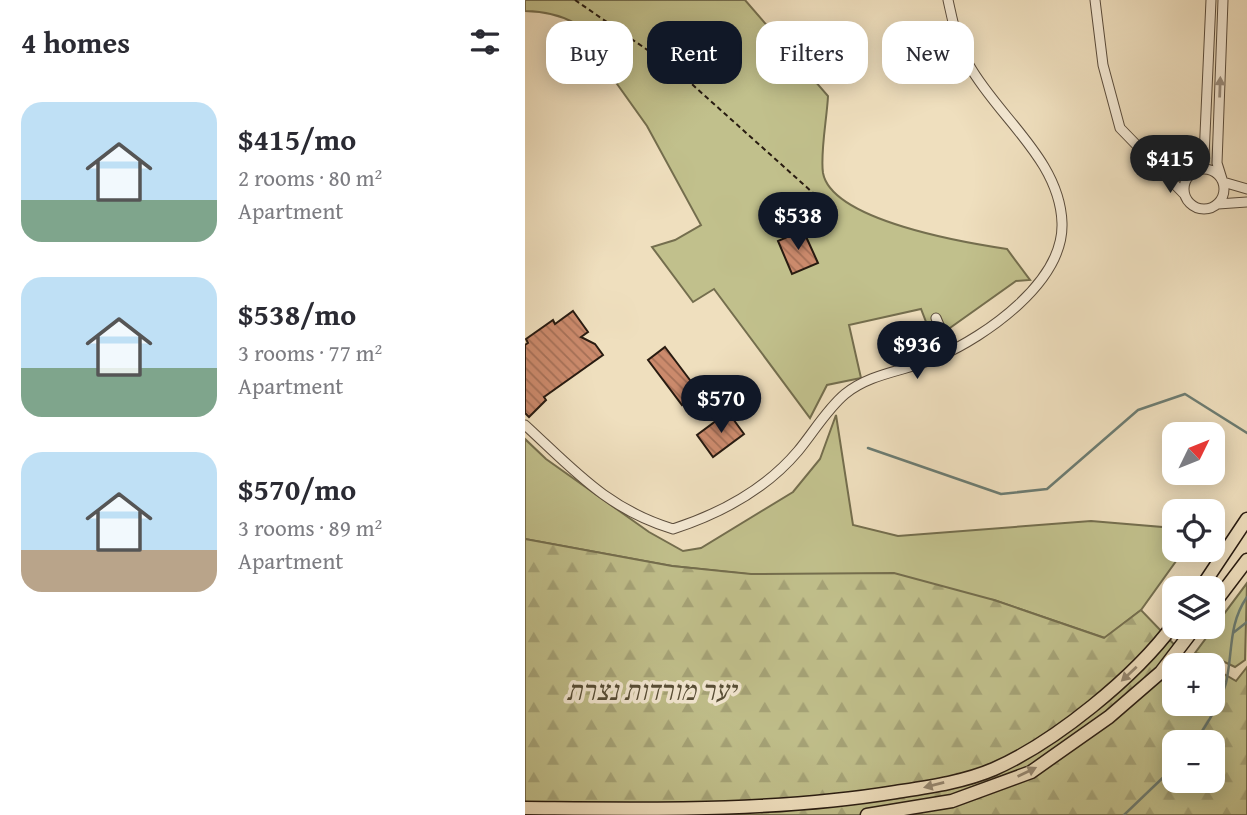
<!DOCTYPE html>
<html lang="en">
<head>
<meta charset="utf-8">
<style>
  body { margin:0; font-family:"Gentium Book Plus","Frank Ruhl Libre",serif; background:#f2f2f3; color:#2b2b33; height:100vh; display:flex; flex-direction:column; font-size:26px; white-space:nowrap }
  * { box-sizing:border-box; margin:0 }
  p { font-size:23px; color:#7c7c81 }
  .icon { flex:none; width:38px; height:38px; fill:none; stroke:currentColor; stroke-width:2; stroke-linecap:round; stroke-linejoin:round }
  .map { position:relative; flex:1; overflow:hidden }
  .side { display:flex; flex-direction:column; background:#fff; width:525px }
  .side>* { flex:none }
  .guide { position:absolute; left:21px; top:21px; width:595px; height:63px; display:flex; gap:14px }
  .needle { width:46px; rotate:47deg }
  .fabs { position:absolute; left:637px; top:422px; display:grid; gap:14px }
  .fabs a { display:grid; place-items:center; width:63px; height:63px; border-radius:14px; background:#fff; box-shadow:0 4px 18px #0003; font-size:35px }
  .price { position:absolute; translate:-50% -60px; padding:0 16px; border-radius:24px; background:#111827; color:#fff; font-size:23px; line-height:46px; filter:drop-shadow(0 2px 4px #0008) }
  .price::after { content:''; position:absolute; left:50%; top:42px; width:21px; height:16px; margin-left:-10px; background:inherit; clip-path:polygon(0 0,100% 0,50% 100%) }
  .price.current { background:#222; color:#fff }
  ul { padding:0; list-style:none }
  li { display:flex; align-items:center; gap:21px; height:175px; padding:0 21px }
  li span { display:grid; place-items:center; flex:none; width:196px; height:140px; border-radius:21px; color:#555 }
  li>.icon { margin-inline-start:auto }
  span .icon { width:84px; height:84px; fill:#fffc; stroke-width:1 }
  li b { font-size:30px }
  h2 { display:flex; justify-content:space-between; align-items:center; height:84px; padding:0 21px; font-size:30px }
  .pill { padding:0 24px; border-radius:21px; background:#fff; box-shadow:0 4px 18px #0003; font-size:24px; line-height:63px }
  .pill.current { background:#111827; color:#fff }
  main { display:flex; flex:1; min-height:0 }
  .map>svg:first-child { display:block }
</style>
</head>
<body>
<main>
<section class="side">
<h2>4 homes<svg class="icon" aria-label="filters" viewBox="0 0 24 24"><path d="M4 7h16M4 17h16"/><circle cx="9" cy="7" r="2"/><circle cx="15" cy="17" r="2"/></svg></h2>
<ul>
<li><span style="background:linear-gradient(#bfe0f5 70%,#7fa58c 0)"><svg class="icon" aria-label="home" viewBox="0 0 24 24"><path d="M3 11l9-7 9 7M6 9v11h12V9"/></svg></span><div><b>$415/mo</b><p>2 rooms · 80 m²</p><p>Apartment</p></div></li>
<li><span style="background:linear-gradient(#bfe0f5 65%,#7fa58c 0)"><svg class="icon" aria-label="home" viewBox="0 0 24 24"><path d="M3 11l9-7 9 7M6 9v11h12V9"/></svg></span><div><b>$538/mo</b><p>3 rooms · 77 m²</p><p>Apartment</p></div></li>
<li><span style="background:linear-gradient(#bfe0f5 70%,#b9a48a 0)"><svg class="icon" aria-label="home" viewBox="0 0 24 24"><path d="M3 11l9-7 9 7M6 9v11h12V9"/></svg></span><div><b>$570/mo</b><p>3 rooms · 89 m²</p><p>Apartment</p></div></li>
</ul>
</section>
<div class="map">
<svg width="722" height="815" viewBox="0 0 722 815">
  <defs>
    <pattern id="forest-firs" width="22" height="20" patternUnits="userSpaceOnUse" patternTransform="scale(1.75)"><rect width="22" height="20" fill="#c1c08c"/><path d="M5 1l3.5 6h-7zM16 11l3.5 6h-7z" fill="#a6a478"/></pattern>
    <pattern id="building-back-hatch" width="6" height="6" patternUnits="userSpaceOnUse" patternTransform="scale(1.75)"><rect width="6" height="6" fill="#cb8a6c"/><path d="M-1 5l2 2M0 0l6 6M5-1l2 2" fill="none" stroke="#a57057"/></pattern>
  </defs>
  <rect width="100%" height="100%" fill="#efdfbe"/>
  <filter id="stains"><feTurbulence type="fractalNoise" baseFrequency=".00286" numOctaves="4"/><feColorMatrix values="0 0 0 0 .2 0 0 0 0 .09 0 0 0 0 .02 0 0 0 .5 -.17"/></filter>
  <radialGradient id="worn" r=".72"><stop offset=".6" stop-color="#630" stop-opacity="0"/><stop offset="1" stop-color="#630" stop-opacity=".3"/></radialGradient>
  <!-- green -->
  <path fill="#c1c08c" stroke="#746e4e" stroke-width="2" d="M0,0H220L303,96C302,118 295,153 298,173C307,221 442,243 482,249L505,280L491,281L408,340L396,309L324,325L336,378L302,385L285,418L189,289L168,302L127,247L150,240L176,225L122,126L80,67L88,57C60,27 43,12 0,11Z
    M311,415L328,525L373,536L566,521L649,528V550H659L616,610L580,638L469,600L147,566L0,539V439L21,459L124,532L158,551L176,548L268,492L295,459Z
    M722,583L720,660L710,667L687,656L670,653Z"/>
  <!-- forest -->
  <path fill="url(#forest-firs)" stroke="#746e4e" stroke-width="2" fill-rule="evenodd" d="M0,539L147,566L226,574L369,573L469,600L579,638L616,610L666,662L690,664L689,668L711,681L722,667V815H0ZM649,665H688V704H649ZM649,742H688V780H649Z"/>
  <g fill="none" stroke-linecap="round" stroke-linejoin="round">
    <!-- stream -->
    <path stroke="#6c7c72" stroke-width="2.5" d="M343,448L476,494L522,489L613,410L660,394L722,433
      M708,633L722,622
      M670,742C682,724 695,704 701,683C708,653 703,624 722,597
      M599,815L649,767"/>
  </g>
  <!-- building -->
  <path fill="url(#building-back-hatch)" stroke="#281b11" stroke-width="2" d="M278,230L293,263L267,274L253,241Z
    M48,311L63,332L56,337L70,344L78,355L19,397L21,400L4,417L0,413V345L3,343L1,339L28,320L30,324Z
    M140,347L174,392L157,405L123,360Z
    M203,412L219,434L188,457L172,435Z"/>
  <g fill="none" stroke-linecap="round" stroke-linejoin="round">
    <defs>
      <path id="minor" d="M570,0L578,65L595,128L660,195
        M632,166L663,177
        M659 189a20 20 0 1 1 40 0a20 20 0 1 1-40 0Z
        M673,170L679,157L686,0
        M697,179L692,163L698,0
        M698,182L722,189
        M693,204L722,202
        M411,318L425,351
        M0,425C49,470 82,509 148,529C194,514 241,489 273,451C288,433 302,409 320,394C347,372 383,371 413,357C461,336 539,282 537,223C535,160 473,117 444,65C432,45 428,22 423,0"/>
      <path id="highway" d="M676,588L722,519
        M688,605L722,560
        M0,808C123,809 249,812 371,792C403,787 439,782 469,769C530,742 610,677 649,624
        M342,815L427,801L506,772L584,717L636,672L671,626"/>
    </defs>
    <!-- minor casing -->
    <use href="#minor" stroke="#5a4c3c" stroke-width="11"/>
    <!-- highway casing -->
    <use href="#highway" stroke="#281b11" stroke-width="15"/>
    <!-- path -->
    <path stroke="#281b11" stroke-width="2" stroke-dasharray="5 3.5" stroke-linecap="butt" d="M50,0L150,69L287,192L313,211"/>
    <!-- minor -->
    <use href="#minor" stroke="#f5ead5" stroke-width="9"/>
    <!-- highway -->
    <use href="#highway" stroke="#efdfbe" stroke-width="12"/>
  </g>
  <!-- one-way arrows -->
  <defs><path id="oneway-solid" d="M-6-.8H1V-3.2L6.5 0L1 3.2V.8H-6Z" transform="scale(1.75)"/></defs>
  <use fill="#998d7d" href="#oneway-solid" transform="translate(695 87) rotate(-88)"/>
  <g fill="#958770">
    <use href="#oneway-solid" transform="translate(604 674) rotate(137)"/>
    <use href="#oneway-solid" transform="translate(502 772) rotate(-26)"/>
    <use href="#oneway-solid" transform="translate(409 785) rotate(166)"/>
  </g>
  <g text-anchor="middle" stroke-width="7" stroke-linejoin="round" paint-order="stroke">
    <!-- park labels -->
    <g font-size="28" font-style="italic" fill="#564d36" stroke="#f5ead5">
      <text x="126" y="700">יער מורדות נצרת</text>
    </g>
  </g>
  <rect width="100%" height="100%" filter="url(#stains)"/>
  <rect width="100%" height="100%" fill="url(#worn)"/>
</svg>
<div class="fabs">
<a><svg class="needle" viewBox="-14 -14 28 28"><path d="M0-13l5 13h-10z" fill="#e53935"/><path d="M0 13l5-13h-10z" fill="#7c7c81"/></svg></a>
<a><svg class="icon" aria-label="locate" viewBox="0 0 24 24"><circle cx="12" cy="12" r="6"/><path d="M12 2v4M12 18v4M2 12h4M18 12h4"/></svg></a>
<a><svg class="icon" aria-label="layers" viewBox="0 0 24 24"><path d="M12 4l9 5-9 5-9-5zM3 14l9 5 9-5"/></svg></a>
<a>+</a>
<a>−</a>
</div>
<b class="price current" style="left:645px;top:195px">$415</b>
<b class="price" style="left:273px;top:252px">$538</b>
<b class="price" style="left:392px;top:381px">$936</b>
<b class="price" style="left:196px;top:435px">$570</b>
<div class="guide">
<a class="pill">Buy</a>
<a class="pill current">Rent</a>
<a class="pill">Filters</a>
<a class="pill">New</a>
</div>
</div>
</main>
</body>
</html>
